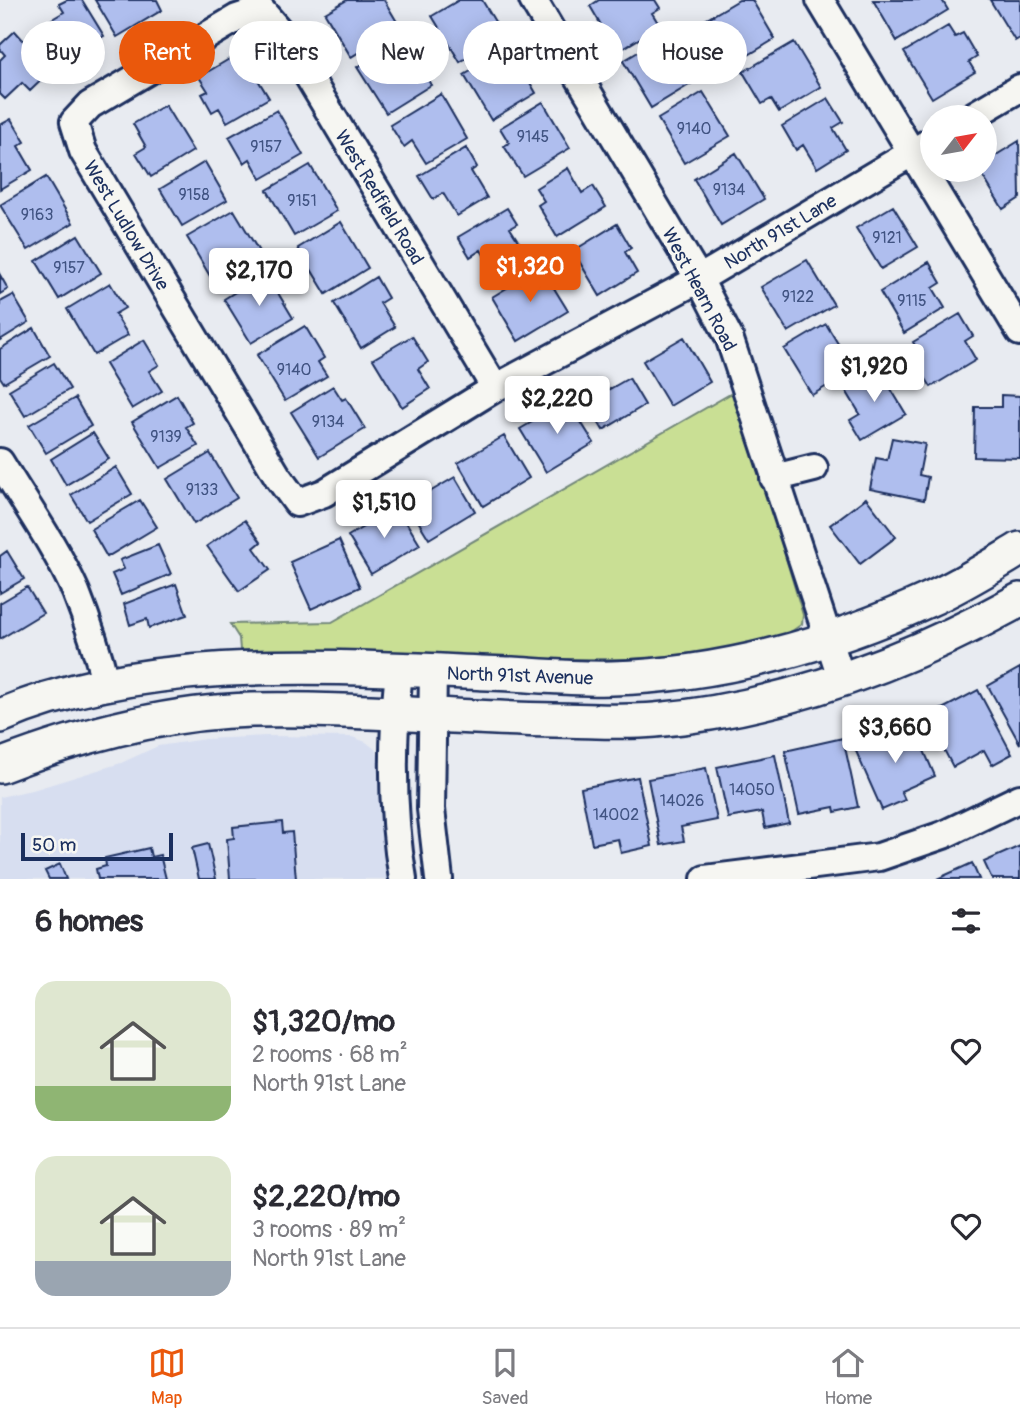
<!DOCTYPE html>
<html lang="en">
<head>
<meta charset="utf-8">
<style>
  body { margin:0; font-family:Pangolin,sans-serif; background:#f2f2f3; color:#2b2b33; height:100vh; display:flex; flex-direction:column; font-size:26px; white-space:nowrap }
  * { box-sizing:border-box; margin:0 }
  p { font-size:23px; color:#7c7c81 }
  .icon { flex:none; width:38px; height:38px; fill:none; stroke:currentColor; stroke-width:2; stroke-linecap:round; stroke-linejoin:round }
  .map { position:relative; height:879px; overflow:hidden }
  .drawer { display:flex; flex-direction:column; background:#fff; flex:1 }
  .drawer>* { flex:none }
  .hud { position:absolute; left:21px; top:21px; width:978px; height:63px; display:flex; gap:14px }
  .needle { width:46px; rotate:59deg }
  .controls { position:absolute; left:920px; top:105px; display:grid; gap:14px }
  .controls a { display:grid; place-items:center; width:77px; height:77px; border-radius:50%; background:#fff; box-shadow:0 4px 18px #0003; font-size:35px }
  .scale { position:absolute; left:21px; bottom:18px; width:152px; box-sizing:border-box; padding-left:7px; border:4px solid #1b2f5e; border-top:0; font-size:19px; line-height:24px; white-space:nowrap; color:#1b2f5e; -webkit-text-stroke:5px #f6f6f2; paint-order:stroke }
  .price { position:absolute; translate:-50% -60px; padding:0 16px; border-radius:7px; background:#fff; color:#222; font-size:23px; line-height:46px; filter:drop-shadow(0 2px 4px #0008) }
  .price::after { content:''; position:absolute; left:50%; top:42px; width:21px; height:16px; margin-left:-10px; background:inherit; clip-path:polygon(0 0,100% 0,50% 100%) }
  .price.current { background:#ea580c; color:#fff }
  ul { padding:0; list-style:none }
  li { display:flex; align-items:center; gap:21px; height:175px; padding:0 35px }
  li span { display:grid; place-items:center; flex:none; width:196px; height:140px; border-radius:21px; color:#555 }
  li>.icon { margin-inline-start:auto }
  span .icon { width:84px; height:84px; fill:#fffc; stroke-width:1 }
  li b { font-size:30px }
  h2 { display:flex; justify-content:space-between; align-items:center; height:84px; padding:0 35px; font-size:30px }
  .pill { padding:0 24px; border-radius:32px; background:#fff; box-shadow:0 4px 18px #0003; font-size:24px; line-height:63px }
  .pill.current { background:#ea580c; color:#fff }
  .tab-bar { display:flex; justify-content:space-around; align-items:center; height:98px; border-top:2px solid #e1e1e2; background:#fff; font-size:19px; color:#7c7c81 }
  .tab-bar a { display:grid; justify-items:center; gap:4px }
  .tab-bar .current { color:#ea580c }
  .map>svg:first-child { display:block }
</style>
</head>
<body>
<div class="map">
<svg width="1020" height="879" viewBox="0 0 1020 879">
  <rect width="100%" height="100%" fill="#e8ebf1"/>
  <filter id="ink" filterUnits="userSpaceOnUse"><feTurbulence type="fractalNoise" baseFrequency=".0143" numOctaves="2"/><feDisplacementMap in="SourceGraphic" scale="14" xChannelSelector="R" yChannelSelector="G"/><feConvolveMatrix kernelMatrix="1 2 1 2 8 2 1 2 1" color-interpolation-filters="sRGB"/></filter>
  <g filter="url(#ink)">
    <!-- built -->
    <path fill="#d7def0" d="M267,736L352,737L366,742L376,750L380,760L382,773V841L387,879H0V797L36,789L121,763L158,746L205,739Z"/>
    <!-- green -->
    <path fill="#c9df94" stroke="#728779" stroke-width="2" d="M732,393L776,525L803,615L802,624L785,636L694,654L630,659H535L435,654L240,650L239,638L230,624L332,622Z"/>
    <!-- building -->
    <path fill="#afbeee" stroke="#1b2f5e" stroke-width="2" d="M67,0H82L104,36L58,63L37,28L64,12L59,4Z
      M95,0H157L162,10L117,37Z
      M347,0H384L400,27L351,57L325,13Z
      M459,0H482L503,35L460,62L432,16Z
      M599,0H655L660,8L652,13L660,26L617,52L590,6Z
      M739,0H752L775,39L727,68L700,23Z
      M873,0H942L948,10L897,41Z
      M990,0H1020V38L1015,41Z
      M948,26L955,37L963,33L977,57L969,62L975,72L932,98L904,52Z
      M15,31L51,71L30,91L22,83L5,99L0,94V60L5,55L0,49V45Z
      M665,36L673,49L680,44L695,67L688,72L694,82L651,108L623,61Z
      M398,42L407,57L412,54L431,85L386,113L357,67Z
      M794,42L821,87L779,112L771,99L762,104L743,72Z
      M510,48L536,93L491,120L464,75Z
      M241,52L269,98L227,122L219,108L212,112L202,94L208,91L199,77Z
      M703,92L730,136L684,163L658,119Z
      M441,94L467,139L426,163L412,141L404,147L390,125Z
      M828,98L843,122L833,128L846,150L817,168L803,145L796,150L782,126Z
      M543,102L570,148L523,176L504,146L509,143L500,128Z
      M165,105L193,151L151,177L136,153L146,147L133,124Z
      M277,110L303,155L261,179L250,159L244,163L229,137Z
      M11,119L25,142L18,146L32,170L0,189V125Z
      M1019,141L1020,198L1003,209L979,170H985V162Z
      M466,148L477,167L471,171L487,198L457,216L443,193L433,199L419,176Z
      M736,153L764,199L721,225L694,179Z
      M205,162L227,200L182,226L160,189Z
      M310,165L337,211L294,236L267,190Z
      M568,168L582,193L593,186L606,207L557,237L538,205L544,201L536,188Z
      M46,177L73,223L28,250L0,205Z
      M893,206L918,247L881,269L856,228Z
      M507,208L517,224L510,228L527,255L495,274L481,250L470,257L458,237Z
      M234,210L261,255L214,283L187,237Z
      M341,222L368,268L326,294L298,248Z
      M617,224L631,248L625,252L637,273L600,296L573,251Z
      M78,235L101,273L59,299L36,261Z
      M807,260L834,305L788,332L761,287Z
      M929,262L941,283L933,288L945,308L904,333L880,292Z
      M541,267L568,311L518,341L492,297Z
      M266,273L293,318L251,343L224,299Z
      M0,275L8,289L0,294Z
      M376,277L388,298L380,303L395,327L361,348L334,303Z
      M110,283L125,308L115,314L128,335L94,355L67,309Z
      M13,295L29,322L0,340V302Z
      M960,314L973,336L965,341L976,360L931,387L916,363L923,359L913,342Z
      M826,324L854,370L812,395L784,349Z
      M305,326L324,358L318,362L327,376L285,401L257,355Z
      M34,328L50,356L4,383L0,377V349Z
      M412,336L428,362L418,369L430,389L402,407L373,359Z
      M684,337L710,382L670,406L643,361Z
      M144,340L159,365L149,371L162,391L132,409L105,364Z
      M54,363L70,389L25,416L9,390Z
      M879,369L906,414L862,440L850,420L860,414L845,389Z
      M629,378L645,405L603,430L582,394L603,382L608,390Z
      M333,386L342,400L346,398L365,429L319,457L291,412Z
      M177,395L193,423L186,427L198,446L160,468L132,422Z
      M1001,395L1020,396V458L974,457L975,407H1001Z
      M75,398L91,426L46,453L29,425Z
      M568,401L594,443L546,472L520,429Z
      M93,433L109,459L66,485L51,459Z
      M504,436L529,478L483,506L458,463Z
      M892,438L925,444L919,475L928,477L924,500L870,489L876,458L887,460Z
      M210,453L237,498L194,524L167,479Z
      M116,467L132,494L87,521L71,495Z
      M455,477L475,511L429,539L402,495L422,483L428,493Z
      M866,498L896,537L860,564L830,525Z
      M140,500L157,527L107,557L91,529Z
      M397,507L420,545L371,574L348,536Z
      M245,520L261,542L254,548L270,570L239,591L207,546Z
      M339,540L360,587L311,609L290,562Z
      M158,545L171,574L121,595L112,574L124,569L120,560Z
      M7,551L24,579L0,593V556Z
      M176,584L187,615L149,628L147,619L130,625L124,604Z
      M27,587L43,613L0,639V603Z
      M1020,668V744L988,686Z
      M978,690L1012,754L992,765L984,750L953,767L927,717Z
      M912,723L935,776L901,791L905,800L882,810L855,749Z
      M843,738L858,807L835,812L834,807L799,814L785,751Z
      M775,755L789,823L765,828L762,812L728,818L717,767Z
      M706,768L717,820L681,827L684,841L661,845L648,779Z
      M638,777L652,846L621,853L618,839L592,844L581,788Z
      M282,822L283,833L292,832L296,879H230L227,839L234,838L233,827Z
      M208,844L216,879H199L192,848Z
      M1020,846V879H992L984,862Z
      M149,848L151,857L160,855L166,879H98L96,869L106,866L105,858Z
      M972,863L979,879H937Z
      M60,864L66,879H49L45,871Z"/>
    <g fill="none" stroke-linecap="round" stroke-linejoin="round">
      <defs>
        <path id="minor" d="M533,0L699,279L729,337L842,680
          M820,0L1020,332
          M971,117L1020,88
          M495,388L286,39L261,10L237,18L90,105L74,122L83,151L278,477L297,503L324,493L495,388L699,279L933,140
          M0,462C26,505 56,547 76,592C88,622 98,653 106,685
          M774,478L814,468
          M399,670C392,739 391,811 403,879
          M433,671L431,809L439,879
          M705,879L879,857L943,835L1020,798"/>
        <path id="major" d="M0,716C154,650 349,668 512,674C545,676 579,679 612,678C720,675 830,645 928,600C960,586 990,567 1020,549
          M0,766C81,735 166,712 252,710C353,708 454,718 554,720C588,720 622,723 655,720C784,709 907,662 1020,600"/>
      </defs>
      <!-- minor casing -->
      <use href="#minor" stroke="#1b2f5e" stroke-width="32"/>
      <!-- major casing -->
      <use href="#major" stroke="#1b2f5e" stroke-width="38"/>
      <!-- minor -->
      <use href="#minor" stroke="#f6f6f2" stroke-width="26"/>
      <!-- major -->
      <use href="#major" stroke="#f6f6f2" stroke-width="33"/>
    </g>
  </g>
  <g text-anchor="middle" stroke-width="7" stroke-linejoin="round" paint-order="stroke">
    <!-- number labels -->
    <g font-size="16" fill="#405382">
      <text x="694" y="134">9140</text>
      <text x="533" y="142">9145</text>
      <text x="266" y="152">9157</text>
      <text x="729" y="195">9134</text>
      <text x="194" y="200">9158</text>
      <text x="302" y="206">9151</text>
      <text x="37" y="220">9163</text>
      <text x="887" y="243">9121</text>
      <text x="69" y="273">9157</text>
      <text x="798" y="302">9122</text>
      <text x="912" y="306">9115</text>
      <text x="294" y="375">9140</text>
      <text x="328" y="427">9134</text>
      <text x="166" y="442">9139</text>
      <text x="202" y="495">9133</text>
      <text x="752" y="795">14050</text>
      <text x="682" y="806">14026</text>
      <text x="616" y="820">14002</text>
    </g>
    <!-- street labels -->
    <g font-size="19" fill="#1b2f5e" stroke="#f6f6f2">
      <text transform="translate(380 197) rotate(59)" y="7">West Redfield Road</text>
      <text transform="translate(127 225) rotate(59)" y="7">West Ludlow Drive</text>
      <text transform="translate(780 231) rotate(-31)" y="7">North 91st Lane</text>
      <text transform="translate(700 289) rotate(62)" y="7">West Hearn Road</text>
      <text transform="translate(520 675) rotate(2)" y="7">North 91st Avenue</text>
    </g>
  </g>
</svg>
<div class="controls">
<a><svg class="needle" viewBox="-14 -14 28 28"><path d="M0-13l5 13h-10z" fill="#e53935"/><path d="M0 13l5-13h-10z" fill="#7c7c81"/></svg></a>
</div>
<div class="scale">50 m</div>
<b class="price current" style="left:530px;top:304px">$1,320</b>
<b class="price" style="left:259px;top:308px">$2,170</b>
<b class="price" style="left:874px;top:404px">$1,920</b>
<b class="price" style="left:557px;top:436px">$2,220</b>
<b class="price" style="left:384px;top:540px">$1,510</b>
<b class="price" style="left:895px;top:765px">$3,660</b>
<div class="hud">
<a class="pill">Buy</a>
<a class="pill current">Rent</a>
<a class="pill">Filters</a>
<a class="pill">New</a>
<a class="pill">Apartment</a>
<a class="pill">House</a>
</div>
</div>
<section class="drawer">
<h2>6 homes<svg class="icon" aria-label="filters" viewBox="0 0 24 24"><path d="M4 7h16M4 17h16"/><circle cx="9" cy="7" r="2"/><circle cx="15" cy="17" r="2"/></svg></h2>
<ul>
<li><span style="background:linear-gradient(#dfe7d0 75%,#8fb573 0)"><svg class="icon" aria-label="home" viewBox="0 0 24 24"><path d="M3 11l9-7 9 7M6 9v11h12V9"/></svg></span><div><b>$1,320/mo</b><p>2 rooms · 68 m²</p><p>North 91st Lane</p></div><svg class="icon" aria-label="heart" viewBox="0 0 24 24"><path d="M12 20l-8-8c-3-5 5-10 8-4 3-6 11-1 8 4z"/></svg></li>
<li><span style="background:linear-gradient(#dfe7d0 75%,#9aa5b1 0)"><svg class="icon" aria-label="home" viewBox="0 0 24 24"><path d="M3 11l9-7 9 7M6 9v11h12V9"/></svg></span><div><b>$2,220/mo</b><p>3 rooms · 89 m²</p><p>North 91st Lane</p></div><svg class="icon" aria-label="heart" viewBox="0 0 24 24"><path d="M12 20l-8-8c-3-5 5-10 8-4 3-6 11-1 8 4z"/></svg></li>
</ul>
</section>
<nav class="tab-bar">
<a class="current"><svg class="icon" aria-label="map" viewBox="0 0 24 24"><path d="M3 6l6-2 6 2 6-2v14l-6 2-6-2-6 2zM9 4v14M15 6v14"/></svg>Map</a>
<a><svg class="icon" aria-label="saved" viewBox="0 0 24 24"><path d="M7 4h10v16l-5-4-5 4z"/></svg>Saved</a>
<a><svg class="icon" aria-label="home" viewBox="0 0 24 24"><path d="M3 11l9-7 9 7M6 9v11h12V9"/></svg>Home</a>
</nav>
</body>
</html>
